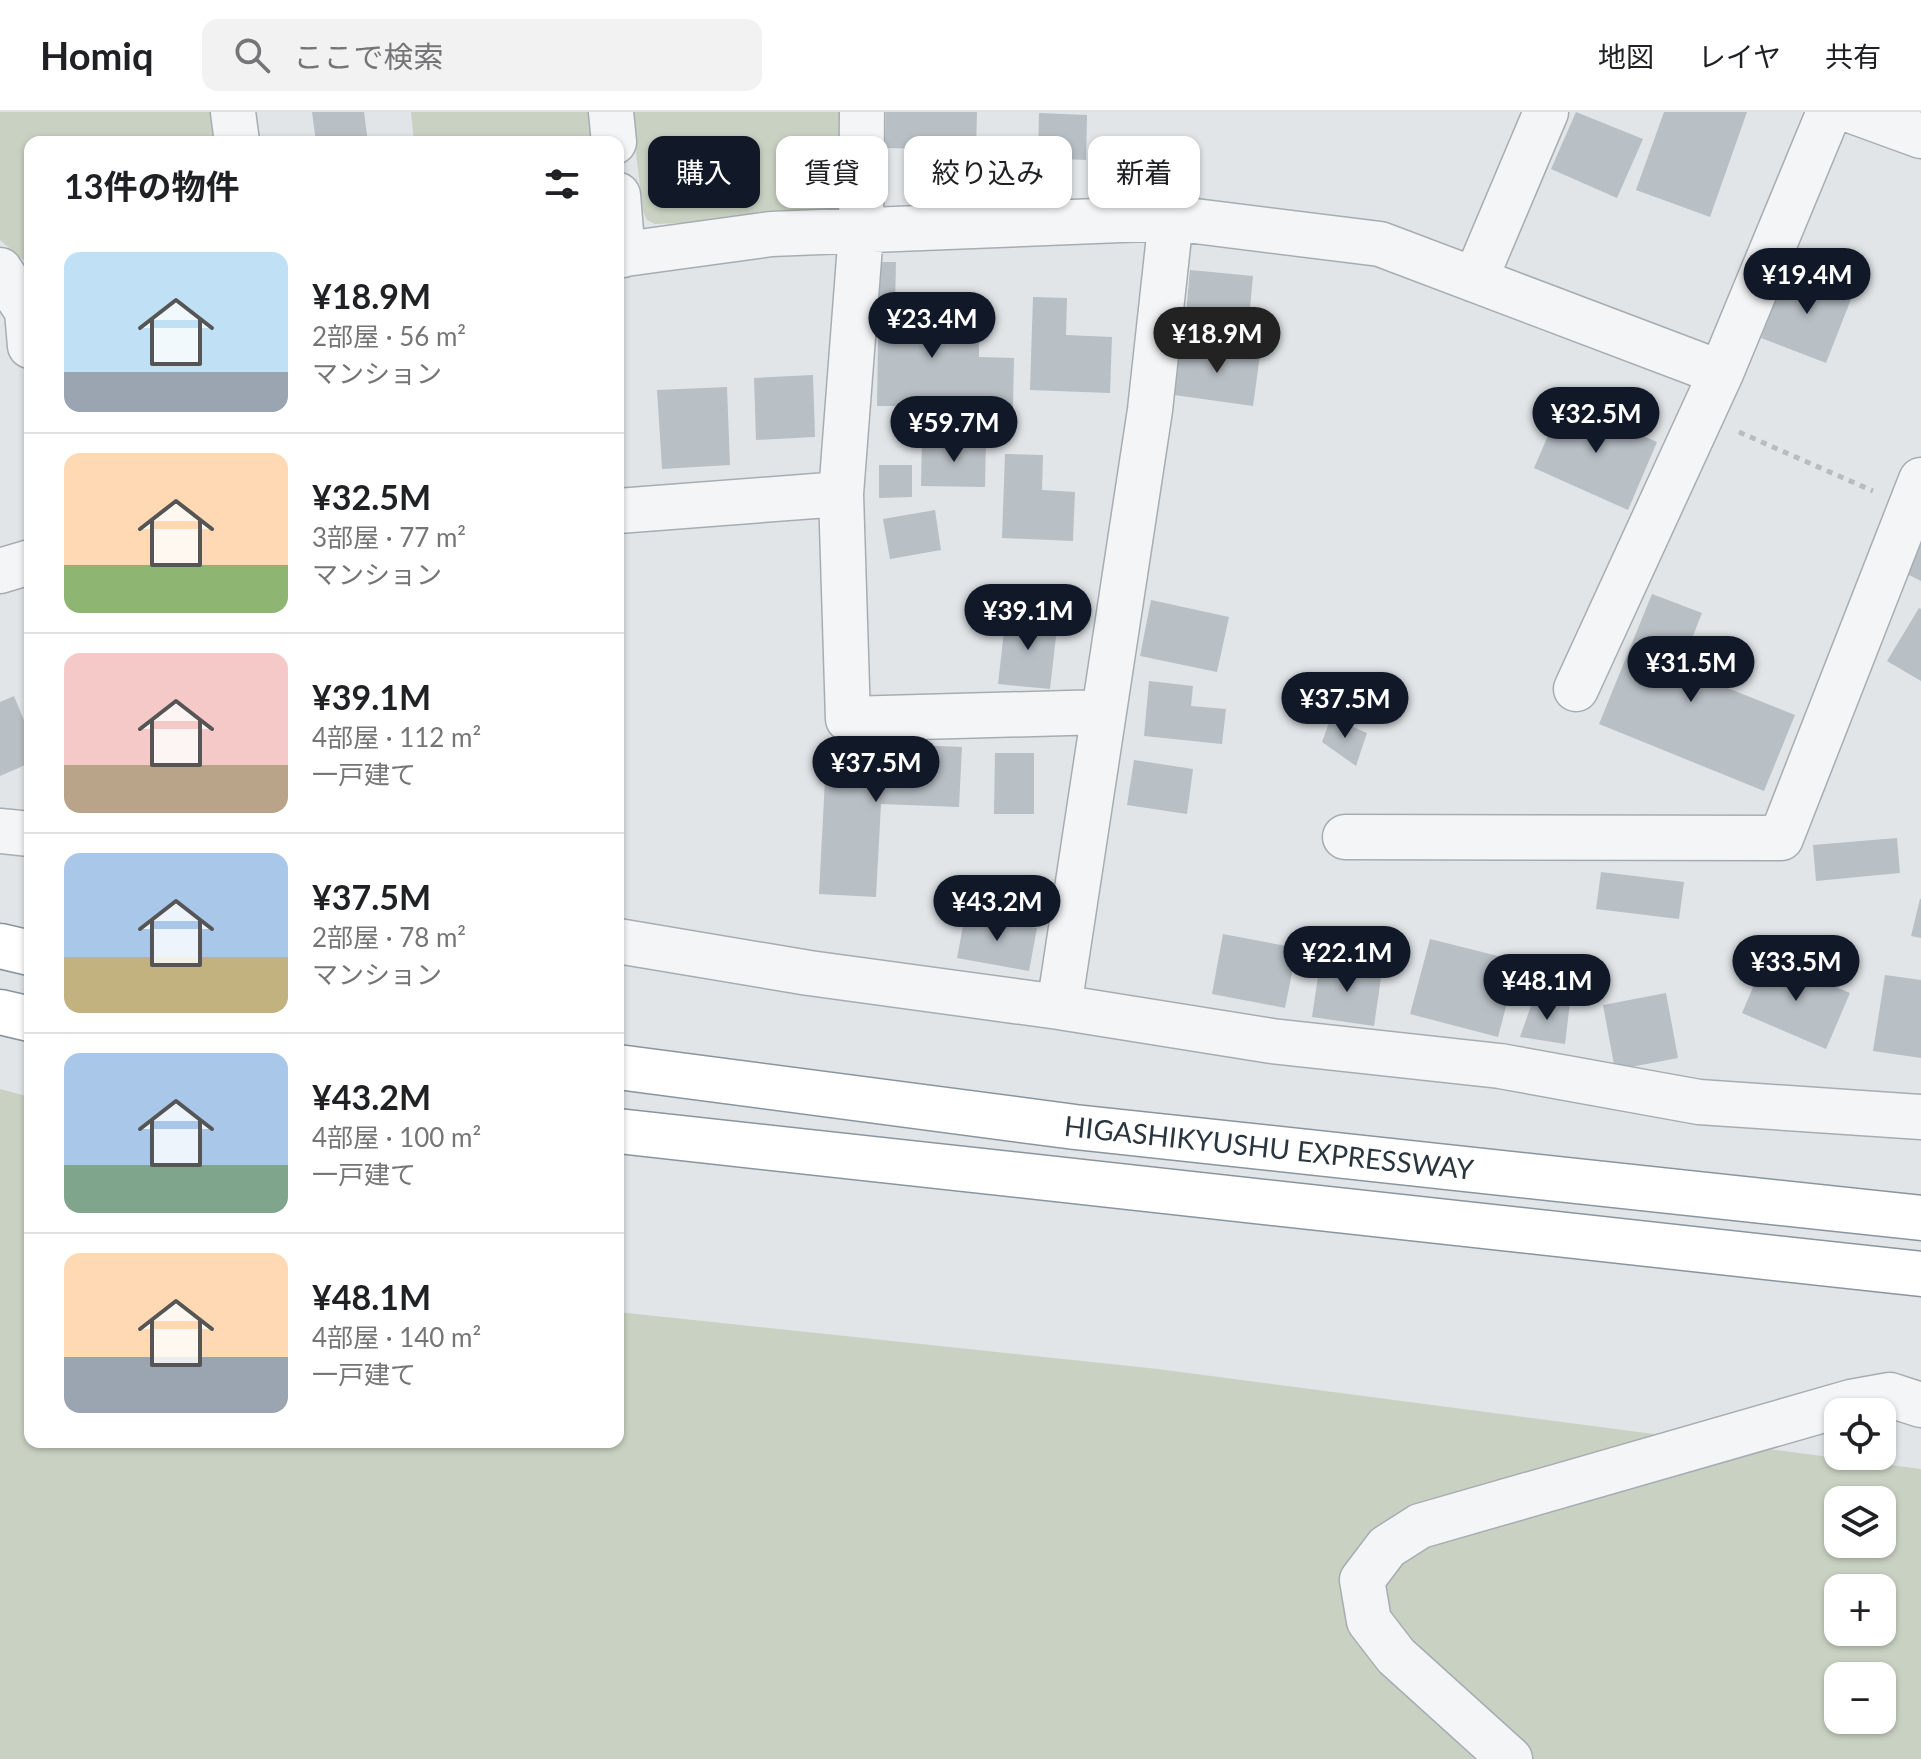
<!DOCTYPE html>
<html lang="ja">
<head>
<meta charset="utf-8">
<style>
  body { margin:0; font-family:Lato,"Noto Sans JP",sans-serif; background:#f2f2f2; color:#202124; height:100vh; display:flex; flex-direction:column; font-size:30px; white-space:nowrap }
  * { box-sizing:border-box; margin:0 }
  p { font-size:26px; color:#757577 }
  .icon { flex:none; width:44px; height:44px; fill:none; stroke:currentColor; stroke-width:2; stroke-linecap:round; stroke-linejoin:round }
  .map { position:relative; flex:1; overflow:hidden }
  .side { position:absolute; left:24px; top:24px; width:600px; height:1312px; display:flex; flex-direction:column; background:#fff; border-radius:16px; box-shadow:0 2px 6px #0004 }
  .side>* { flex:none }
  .hud { position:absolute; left:648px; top:24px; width:760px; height:72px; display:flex; gap:16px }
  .fabs { position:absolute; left:1824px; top:1286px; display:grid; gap:16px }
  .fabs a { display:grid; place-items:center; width:72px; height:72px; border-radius:16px; background:#fff; box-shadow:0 2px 6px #0004; font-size:40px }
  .price { position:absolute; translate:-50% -68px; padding:0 18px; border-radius:28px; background:#111827; color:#fff; font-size:26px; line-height:52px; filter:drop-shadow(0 2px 4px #0008) }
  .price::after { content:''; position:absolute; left:50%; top:48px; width:24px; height:18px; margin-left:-12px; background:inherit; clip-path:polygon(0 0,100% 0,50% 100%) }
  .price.active { background:#222; color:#fff }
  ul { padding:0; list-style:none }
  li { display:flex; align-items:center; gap:24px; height:200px; padding:0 40px }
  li+li { border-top:2px solid #e0e0e0 }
  li span { display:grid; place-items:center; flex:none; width:224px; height:160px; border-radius:16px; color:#555 }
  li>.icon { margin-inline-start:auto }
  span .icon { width:96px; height:96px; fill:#fffc; stroke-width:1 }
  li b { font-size:34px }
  h2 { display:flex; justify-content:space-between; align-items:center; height:96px; padding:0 40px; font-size:34px }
  .chip { padding:0 28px; border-radius:16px; background:#fff; box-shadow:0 2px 6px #0004; font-size:28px; line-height:72px }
  .chip.active { background:#111827; color:#fff }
  header { display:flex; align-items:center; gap:48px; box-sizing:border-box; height:112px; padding:0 40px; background:#fff; border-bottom:2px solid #e0e0e0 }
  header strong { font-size:38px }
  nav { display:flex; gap:44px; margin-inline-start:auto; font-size:28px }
  .search { width:560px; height:72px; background:#f2f2f2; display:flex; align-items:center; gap:20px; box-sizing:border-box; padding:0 28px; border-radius:16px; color:#757577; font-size:30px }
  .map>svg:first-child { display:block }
</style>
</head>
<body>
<header>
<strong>Homiq</strong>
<div class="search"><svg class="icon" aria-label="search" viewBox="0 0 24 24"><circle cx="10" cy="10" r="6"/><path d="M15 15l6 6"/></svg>ここで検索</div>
<nav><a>地図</a><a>レイヤ</a><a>共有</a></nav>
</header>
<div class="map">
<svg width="1921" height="1647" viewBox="0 0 1921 1647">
  <rect width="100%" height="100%" fill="#e1e5e8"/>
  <!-- green -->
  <path fill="#c9d2c2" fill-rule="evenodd" d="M0,0H225L228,30H30V147L23,148L0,128Z
    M411,0H592L596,30H414Z
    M631,0H843L841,105L655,112L647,108L643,99Z
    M0,977L30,985V1330H618V1200L1158,1257L1921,1357V1647H0ZM1838,1388H1882V1432H1838ZM1838,1476H1882V1520H1838ZM1838,1564H1882V1608H1838Z"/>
  <!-- building -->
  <path fill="#b8bfc5" d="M312,0H364L368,30H316Z
    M886,0H977L976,38L885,36Z
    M1576,0L1643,27L1617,86L1551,57Z
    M1664,0H1747L1710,105L1636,78Z
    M1039,1L1087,3L1086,48L1062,47L1060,95L1000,94L1001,43L1038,45Z
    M879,150H896L895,193H929L928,227H979V245L1014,246L1013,295L877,294Z
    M1788,157L1853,182L1826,251L1761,226Z
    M1190,158L1253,164L1248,218L1185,212Z
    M1033,185L1067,186L1066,223L1112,225L1110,281L1030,278Z
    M1180,232L1260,243L1253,294L1174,283Z
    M813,263L815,325L756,328L754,266Z
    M727,275L730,353L662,357L657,278Z
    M1563,289L1657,330L1628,398L1534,356Z
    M922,328L986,329L985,375L921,374Z
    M1005,342L1043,343L1042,378L1075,380L1073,429L1002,426Z
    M879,353H912V385L879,386Z
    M935,398L941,438L890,447L883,407Z
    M1921,416V469L1899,458Z
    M1652,482L1702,501L1680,557L1795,603L1764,679L1599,612Z
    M1151,488L1229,505L1217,560L1140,544Z
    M1919,496L1921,497V569L1887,549Z
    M1006,502L1058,507L1050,577L998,572Z
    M1149,569L1193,574L1191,594L1226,597L1222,632L1144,624Z
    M14,584L30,623V651L0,664V590Z
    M1331,605L1367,621L1356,654L1322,630Z
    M827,629L962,635L959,695L881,692L876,785L819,782Z
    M995,641H1034V702H994Z
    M1134,648L1193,657L1187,702L1127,693Z
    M1897,726L1900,761L1816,769L1813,733Z
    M1601,760L1684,770L1679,807L1596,797Z
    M1920,787H1921V826L1911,824Z
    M965,803L1037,816L1029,859L957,846Z
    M1223,822L1297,836L1285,896L1212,882Z
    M1430,827L1518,849L1498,925L1410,902Z
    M1766,845L1850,881L1826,937L1742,901Z
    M1320,851L1382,859L1374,914L1312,905Z
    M1885,863L1921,868V946L1873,939Z
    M1666,881L1678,946L1615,958L1603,893Z
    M1533,888L1570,890L1565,932L1520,925Z"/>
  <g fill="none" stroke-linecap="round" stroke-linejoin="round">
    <defs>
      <path id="minor" d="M233,0L237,30
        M611,0L614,30
        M862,0L861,120L841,382L848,607L1103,600
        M1855,0L1921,24
        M618,83L623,143
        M618,143L771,122L1171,106L1380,132L1721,261
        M0,158L27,199L30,234
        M1475,168L1546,0
        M618,399L841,382
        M0,459L30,450
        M1576,577L1721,261L1829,0
        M0,719L30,722
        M1345,725L1781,726L1921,368
        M618,829L809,861L1059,895L1272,929L1500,954L1699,990L1921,1005
        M1059,895L1150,298L1171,106
        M1510,1647L1396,1544L1369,1509L1362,1468L1387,1435L1420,1414L1851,1290L1890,1283L1921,1293"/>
      <g id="highway">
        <path d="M0,834L30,841"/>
        <path d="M0,900L30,907"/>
        <path id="s1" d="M618,955L1075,1015L1921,1106"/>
        <path d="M618,1019L1921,1162"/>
      </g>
    </defs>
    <!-- minor casing -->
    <use href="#minor" stroke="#a6adb2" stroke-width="47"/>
    <!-- highway casing -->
    <use href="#highway" stroke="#89959e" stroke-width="47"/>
    <!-- path -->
    <path stroke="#b7bcc0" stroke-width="5" stroke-dasharray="6 6" stroke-linecap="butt" d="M1739,320L1873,379"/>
    <!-- minor -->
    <use href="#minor" stroke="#f3f5f7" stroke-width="44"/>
    <!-- highway -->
    <use href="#highway" stroke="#fff" stroke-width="44"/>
  </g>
  <g text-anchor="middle" stroke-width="7" stroke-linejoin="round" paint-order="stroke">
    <!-- street labels -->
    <g font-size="28" fill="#2a363f" stroke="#f0f4f6">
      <text dy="10" stroke="none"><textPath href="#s1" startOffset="656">HIGASHIKYUSHU EXPRESSWAY</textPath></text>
    </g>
  </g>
</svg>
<div class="fabs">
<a><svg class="icon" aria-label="locate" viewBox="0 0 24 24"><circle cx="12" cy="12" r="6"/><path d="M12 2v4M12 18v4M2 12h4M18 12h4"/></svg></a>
<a><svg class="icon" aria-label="layers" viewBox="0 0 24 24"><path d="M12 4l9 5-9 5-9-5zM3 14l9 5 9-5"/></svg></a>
<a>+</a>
<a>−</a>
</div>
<b class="price" style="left:1807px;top:204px">¥19.4M</b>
<b class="price" style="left:932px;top:248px">¥23.4M</b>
<b class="price active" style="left:1217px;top:263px">¥18.9M</b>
<b class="price" style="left:1596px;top:343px">¥32.5M</b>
<b class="price" style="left:954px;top:352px">¥59.7M</b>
<b class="price" style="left:1028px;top:540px">¥39.1M</b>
<b class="price" style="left:1691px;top:592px">¥31.5M</b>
<b class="price" style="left:1345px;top:628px">¥37.5M</b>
<b class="price" style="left:876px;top:692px">¥37.5M</b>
<b class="price" style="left:997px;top:831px">¥43.2M</b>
<b class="price" style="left:1347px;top:882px">¥22.1M</b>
<b class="price" style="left:1796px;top:891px">¥33.5M</b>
<b class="price" style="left:1547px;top:910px">¥48.1M</b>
<div class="hud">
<a class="chip active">購入</a>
<a class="chip">賃貸</a>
<a class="chip">絞り込み</a>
<a class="chip">新着</a>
</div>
<section class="side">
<h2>13件の物件<svg class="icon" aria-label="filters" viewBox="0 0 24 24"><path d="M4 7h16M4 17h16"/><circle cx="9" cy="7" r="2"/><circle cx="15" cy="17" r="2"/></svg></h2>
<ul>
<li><span style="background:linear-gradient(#bfe0f5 75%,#9aa5b1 0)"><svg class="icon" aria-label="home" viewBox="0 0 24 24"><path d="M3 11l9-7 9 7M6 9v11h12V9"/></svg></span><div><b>¥18.9M</b><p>2部屋 · 56 m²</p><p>マンション</p></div></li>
<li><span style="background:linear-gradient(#ffd9b3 70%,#8fb573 0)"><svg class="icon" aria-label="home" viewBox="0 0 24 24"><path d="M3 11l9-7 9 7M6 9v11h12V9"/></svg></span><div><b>¥32.5M</b><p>3部屋 · 77 m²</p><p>マンション</p></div></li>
<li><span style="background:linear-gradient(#f6c9c9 70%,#b9a48a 0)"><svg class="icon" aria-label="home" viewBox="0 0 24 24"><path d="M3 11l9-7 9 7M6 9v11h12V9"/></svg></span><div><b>¥39.1M</b><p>4部屋 · 112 m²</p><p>一戸建て</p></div></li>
<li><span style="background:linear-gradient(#a9c7e8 65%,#c2b280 0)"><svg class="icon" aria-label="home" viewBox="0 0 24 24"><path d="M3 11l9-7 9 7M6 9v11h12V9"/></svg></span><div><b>¥37.5M</b><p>2部屋 · 78 m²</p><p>マンション</p></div></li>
<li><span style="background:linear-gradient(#a9c7e8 70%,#7fa58c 0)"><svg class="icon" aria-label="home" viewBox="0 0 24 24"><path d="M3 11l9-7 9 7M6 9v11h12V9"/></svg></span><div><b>¥43.2M</b><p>4部屋 · 100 m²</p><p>一戸建て</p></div></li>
<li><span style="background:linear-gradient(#ffd9b3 65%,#9aa5b1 0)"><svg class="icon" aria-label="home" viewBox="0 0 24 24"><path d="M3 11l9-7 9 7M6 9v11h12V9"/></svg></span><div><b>¥48.1M</b><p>4部屋 · 140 m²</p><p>一戸建て</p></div></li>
</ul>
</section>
</div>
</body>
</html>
